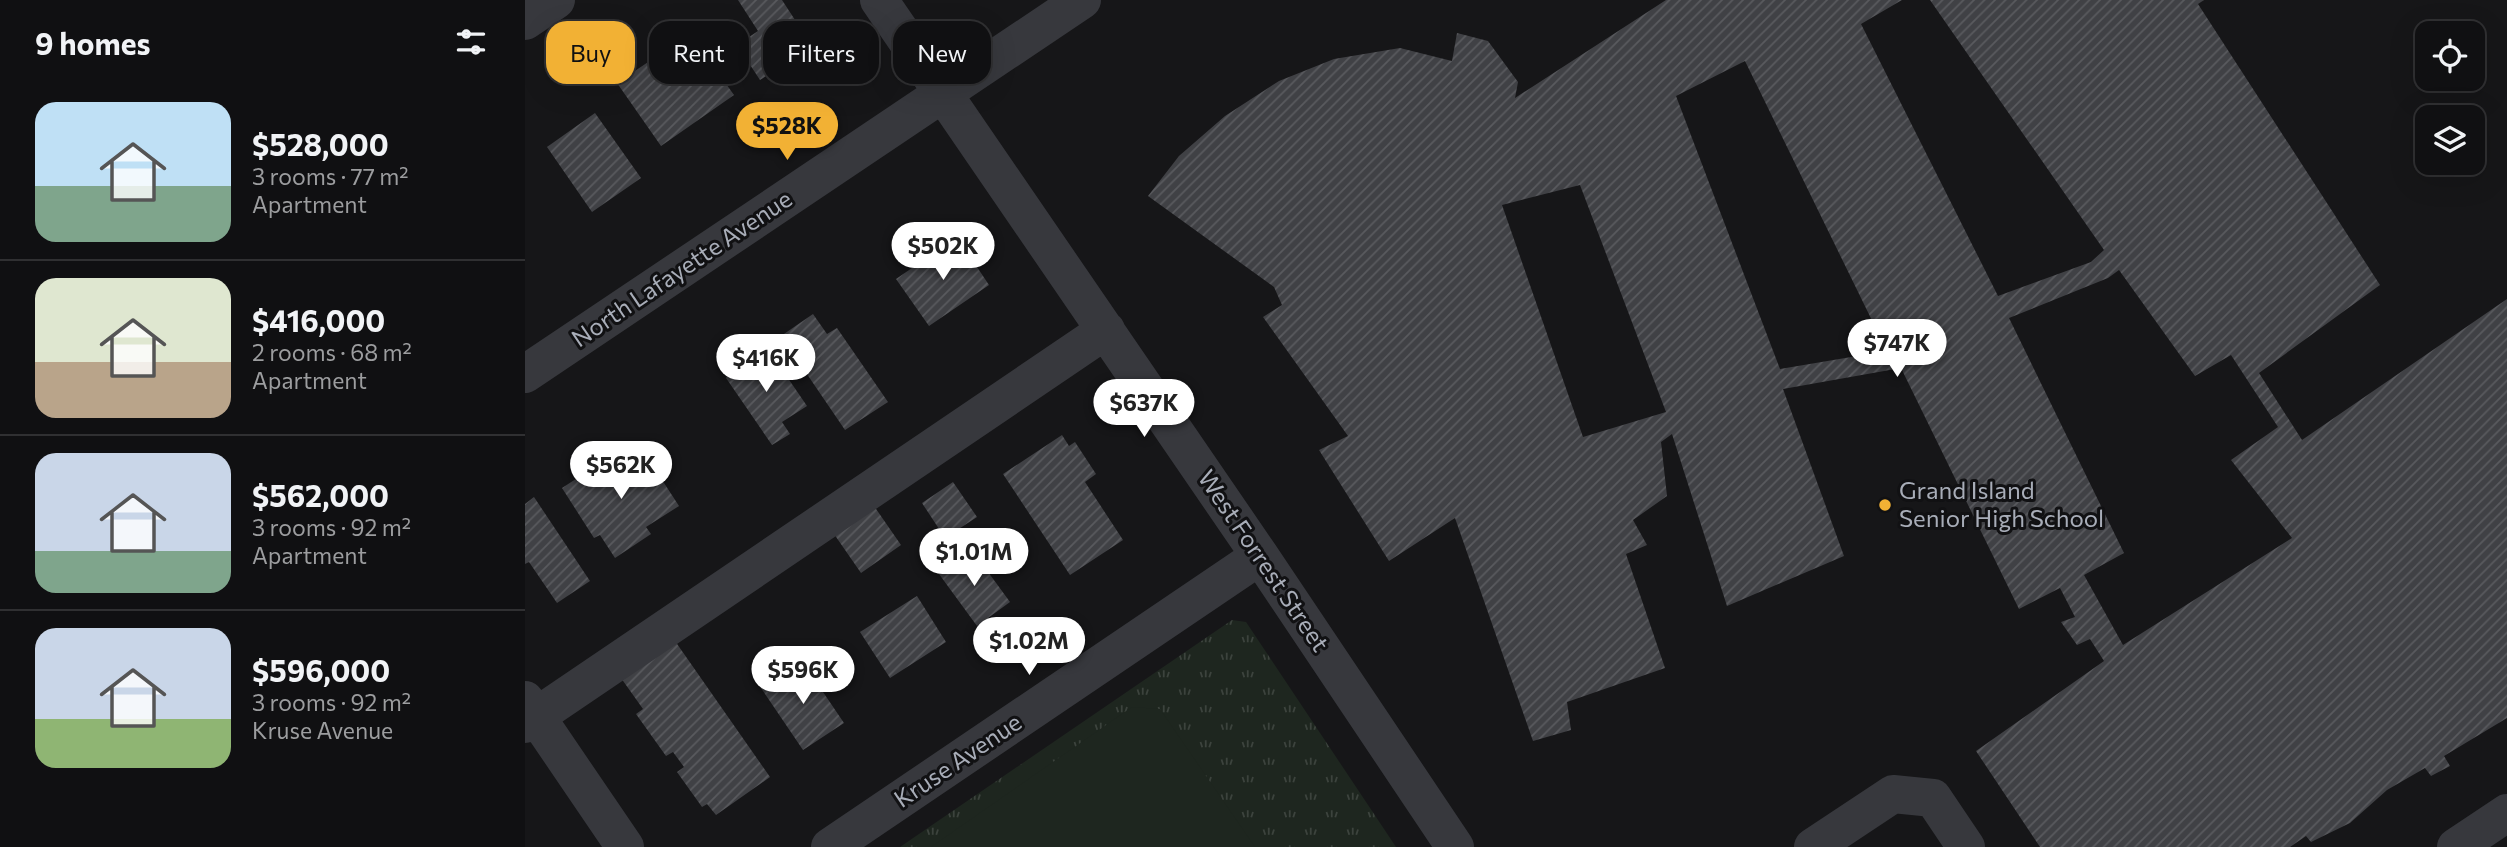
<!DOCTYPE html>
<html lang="en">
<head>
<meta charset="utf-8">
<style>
  body { margin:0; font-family:Commissioner,sans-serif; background:#1e1e20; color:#f1f3f6; height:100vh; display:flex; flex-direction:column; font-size:26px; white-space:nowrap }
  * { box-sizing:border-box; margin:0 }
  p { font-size:23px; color:#9c9d9f }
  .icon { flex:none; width:38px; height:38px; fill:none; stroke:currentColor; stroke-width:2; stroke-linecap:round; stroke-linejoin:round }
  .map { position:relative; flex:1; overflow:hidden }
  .panel { display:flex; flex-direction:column; background:#101012; width:525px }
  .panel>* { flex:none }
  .hud { position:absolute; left:21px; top:21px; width:665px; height:63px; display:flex; gap:14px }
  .controls { position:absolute; left:1890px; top:21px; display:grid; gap:14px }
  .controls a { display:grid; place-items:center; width:70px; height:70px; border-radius:14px; background:#101012; box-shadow:0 7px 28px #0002,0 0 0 2px #303032; font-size:35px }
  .price { position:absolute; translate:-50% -60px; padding:0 16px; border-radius:24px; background:#fff; color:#222; font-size:23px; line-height:46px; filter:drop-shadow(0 2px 4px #0008) }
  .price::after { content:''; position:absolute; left:50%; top:42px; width:21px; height:16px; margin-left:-10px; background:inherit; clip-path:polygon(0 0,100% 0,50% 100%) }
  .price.on { background:#f2b134; color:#111 }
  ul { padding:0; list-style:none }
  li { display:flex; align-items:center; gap:21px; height:175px; padding:0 35px }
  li+li { border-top:2px solid #303032 }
  li span { display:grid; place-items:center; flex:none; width:196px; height:140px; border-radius:21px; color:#555 }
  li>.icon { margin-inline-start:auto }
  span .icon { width:84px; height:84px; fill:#fffc; stroke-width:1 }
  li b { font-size:30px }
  h2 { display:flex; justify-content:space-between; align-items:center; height:84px; padding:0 35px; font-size:30px }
  .chip { padding:0 24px; border-radius:21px; background:#101012; box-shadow:0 7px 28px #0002,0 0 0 2px #303032; font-size:24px; line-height:63px }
  .chip.on { background:#f2b134; color:#111 }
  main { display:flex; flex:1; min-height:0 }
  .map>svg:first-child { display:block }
</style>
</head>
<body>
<main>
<section class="panel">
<h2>9 homes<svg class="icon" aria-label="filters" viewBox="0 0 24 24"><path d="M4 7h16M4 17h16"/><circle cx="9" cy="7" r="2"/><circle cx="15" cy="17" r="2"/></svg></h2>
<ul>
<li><span style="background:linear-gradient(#bfe0f5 60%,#7fa58c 0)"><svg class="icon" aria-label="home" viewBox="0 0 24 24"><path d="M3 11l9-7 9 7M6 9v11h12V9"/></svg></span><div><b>$528,000</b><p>3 rooms · 77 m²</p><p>Apartment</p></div></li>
<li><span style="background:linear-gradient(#dfe7d0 60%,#b9a48a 0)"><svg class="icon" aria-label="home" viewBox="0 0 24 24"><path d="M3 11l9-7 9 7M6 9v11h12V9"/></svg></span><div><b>$416,000</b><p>2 rooms · 68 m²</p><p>Apartment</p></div></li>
<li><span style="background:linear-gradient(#c9d6e8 70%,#7fa58c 0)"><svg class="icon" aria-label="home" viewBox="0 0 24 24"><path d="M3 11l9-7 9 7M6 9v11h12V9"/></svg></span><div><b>$562,000</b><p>3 rooms · 92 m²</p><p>Apartment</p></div></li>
<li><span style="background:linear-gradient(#c9d6e8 65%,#8fb573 0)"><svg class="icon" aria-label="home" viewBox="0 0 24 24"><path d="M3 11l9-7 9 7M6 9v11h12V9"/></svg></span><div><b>$596,000</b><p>3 rooms · 92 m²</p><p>Kruse Avenue</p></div></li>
</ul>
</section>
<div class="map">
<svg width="1982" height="847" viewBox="0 0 1982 847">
  <defs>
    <pattern id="grass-tufts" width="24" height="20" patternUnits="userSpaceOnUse" patternTransform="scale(1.75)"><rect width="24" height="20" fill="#1e261f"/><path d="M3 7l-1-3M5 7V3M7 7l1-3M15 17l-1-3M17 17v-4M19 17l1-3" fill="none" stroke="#3c433d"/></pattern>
    <pattern id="building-hatch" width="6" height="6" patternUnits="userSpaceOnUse" patternTransform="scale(1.75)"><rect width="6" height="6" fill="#404145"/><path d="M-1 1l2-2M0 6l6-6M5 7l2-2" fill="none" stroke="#595a5e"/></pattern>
  </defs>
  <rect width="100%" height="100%" fill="#161618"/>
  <!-- grass -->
  <path fill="url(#grass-tufts)" d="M707,620L721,622L871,847H375Z"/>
  <!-- pitch -->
  <path fill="#1e261f" d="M607,707L635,709L730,847H406Z"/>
  <!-- building -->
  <path fill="url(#building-hatch)" fill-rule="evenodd" d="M213,0H257L287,46L235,80L212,45L233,31Z
    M1141,0H1377L1336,24L1473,296L1566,262L1579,250L1405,0H1679L1673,4L1855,285L1734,373L1777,440L1982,299V718L1919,756L1925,766L1906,776L1900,768L1862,790L1825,823L1786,842L1781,836L1765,847H1515L1451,751L1579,661L1565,639L1552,645L1536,622L1550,617L1535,588L1494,609L1376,368L1258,389L1319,556L1202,606L1147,434L1136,442L1142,496L1108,520L1122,545L1101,554L1140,668L1042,702L1046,730L1008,741L930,518L864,561L794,450L823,436L738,317L757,305L749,287L623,196L654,156L700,116L754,81L809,59L875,48L927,61L932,33L963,41L993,82L990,98ZM1220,61L1360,347L1338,355L1255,369L1151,96ZM1055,185L1141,412L1058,437L977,205ZM1594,270L1670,376L1706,355L1753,427L1706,460L1767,538L1598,645L1559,575L1599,553L1484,318L1583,278Z
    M138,52L153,75L181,56L209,95L136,146L92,83Z
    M70,113L116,178L67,212L22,147Z
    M432,237L464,285L404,326L371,279Z
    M288,314L302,334L312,328L363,402L320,430L256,336Z
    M243,349L282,406L257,422L265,434L247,445L201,378L218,359Z
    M537,435L544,446L550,442L571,474L560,482L598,540L545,575L478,474Z
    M117,449L154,506L121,527L126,534L90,558L75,535L69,538L37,488L77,462L83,470Z
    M428,482L452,517L420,538L397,503Z
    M9,497L65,581L32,603L4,562L0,564V504Z
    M349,506L376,545L336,573L309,534Z
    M447,550L485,602L452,626L414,574Z
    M392,596L421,642L365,678L335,632Z
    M150,641L245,777L191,815L182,804L177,807L152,772L159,767L148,752L141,756L111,714L118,709L96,678Z
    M277,661L319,723L278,750L236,688Z"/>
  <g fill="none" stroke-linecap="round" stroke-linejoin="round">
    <!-- minor -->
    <path stroke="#37383d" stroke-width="38" d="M354,0L735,556L930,847
      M0,21L31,0
      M0,374L557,0
      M0,700L100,847
      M0,724L581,330
      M305,847L735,556
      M1288,847L1368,794L1408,798L1441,847
      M1931,847L1982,813"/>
  </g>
  <!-- markers -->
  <circle fill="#f2b134" stroke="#111113" stroke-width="2.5" cx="1360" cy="505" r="7"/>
  <g text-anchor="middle" stroke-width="6" stroke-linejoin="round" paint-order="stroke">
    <!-- street labels -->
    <g font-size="24" fill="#a8adb8" stroke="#111113">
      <text transform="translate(157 269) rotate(-34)" y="8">North Lafayette Avenue</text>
      <text transform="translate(738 561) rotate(56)" y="8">West Forrest Street</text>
      <text transform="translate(433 761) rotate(-34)" y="8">Kruse Avenue</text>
    </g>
    <!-- poi labels -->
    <g font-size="24" fill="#a8adb8" stroke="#111113" text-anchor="start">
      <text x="1374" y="499">Grand Island<tspan x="1374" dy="28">Senior High School</tspan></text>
    </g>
  </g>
</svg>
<div class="controls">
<a><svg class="icon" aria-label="locate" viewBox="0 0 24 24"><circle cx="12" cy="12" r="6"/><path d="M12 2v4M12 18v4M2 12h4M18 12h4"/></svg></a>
<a><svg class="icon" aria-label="layers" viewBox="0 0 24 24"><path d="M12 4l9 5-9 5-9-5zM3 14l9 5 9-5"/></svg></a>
</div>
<b class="price on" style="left:262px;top:162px">$528K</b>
<b class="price" style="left:418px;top:282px">$502K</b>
<b class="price" style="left:1372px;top:379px">$747K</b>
<b class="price" style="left:241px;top:394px">$416K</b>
<b class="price" style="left:619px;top:439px">$637K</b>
<b class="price" style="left:96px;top:501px">$562K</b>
<b class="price" style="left:449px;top:588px">$1.01M</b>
<b class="price" style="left:504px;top:677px">$1.02M</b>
<b class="price" style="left:278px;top:706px">$596K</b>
<div class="hud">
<a class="chip on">Buy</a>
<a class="chip">Rent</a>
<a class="chip">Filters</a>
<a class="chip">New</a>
</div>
</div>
</main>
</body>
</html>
